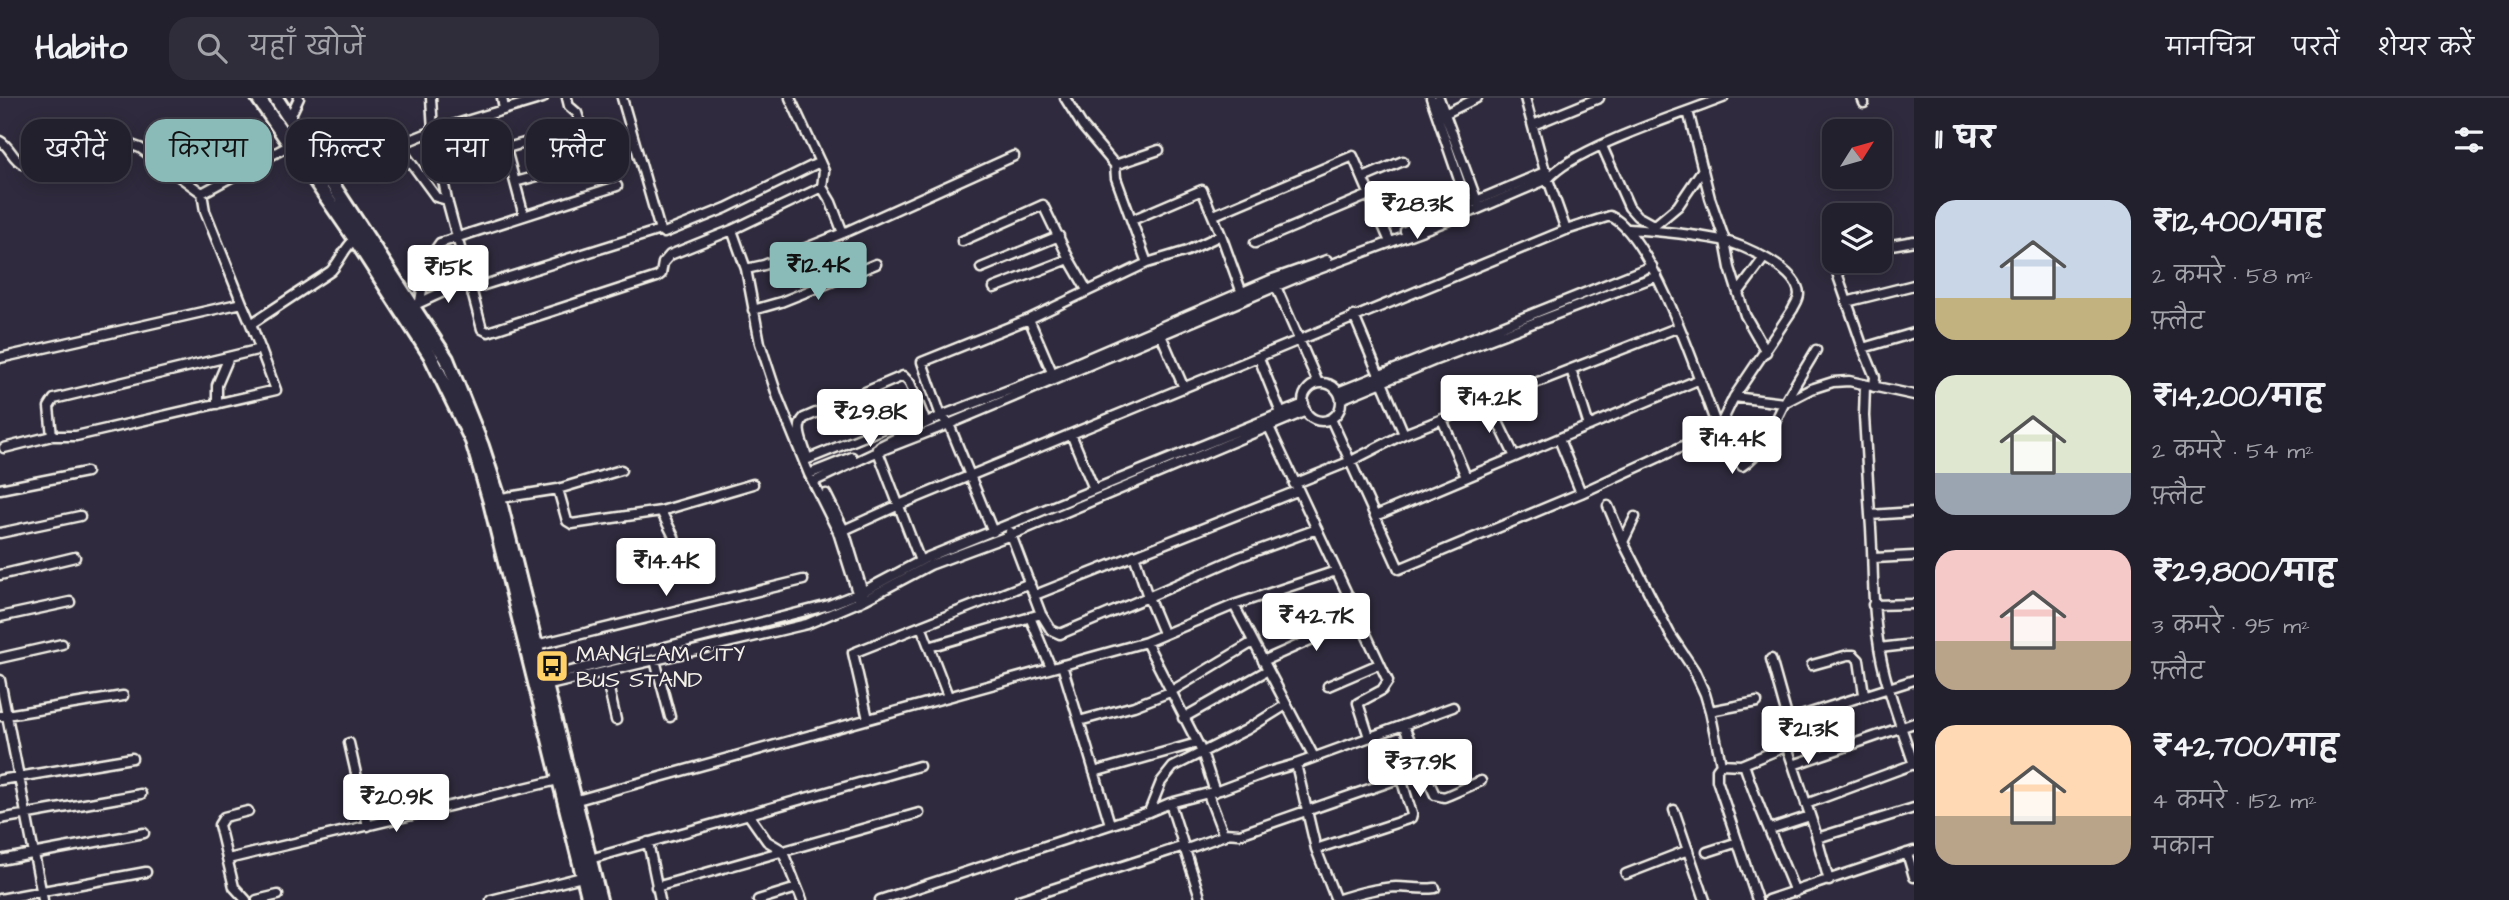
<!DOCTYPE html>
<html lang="hi">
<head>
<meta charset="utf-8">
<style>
  body { margin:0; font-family:"Architects Daughter","Playpen Sans Deva",sans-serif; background:#2f2d3a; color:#f1f3f6; height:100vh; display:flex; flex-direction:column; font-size:26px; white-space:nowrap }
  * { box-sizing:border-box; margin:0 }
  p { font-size:23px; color:#a3a3aa }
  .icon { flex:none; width:38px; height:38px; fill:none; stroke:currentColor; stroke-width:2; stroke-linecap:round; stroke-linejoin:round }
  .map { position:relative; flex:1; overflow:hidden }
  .panel { display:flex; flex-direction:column; background:#23202e; width:595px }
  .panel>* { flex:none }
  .hud { position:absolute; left:21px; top:21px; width:665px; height:63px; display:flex; gap:14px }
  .needle { width:46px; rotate:53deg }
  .buttons { position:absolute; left:1822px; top:21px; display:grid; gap:14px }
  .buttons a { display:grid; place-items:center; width:70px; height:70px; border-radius:14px; background:#23202e; box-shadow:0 4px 18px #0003,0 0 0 2px #403e4a; font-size:35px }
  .price { position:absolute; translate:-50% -60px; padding:0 16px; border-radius:7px; background:#fff; color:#222; font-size:23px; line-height:46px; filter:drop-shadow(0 2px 4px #0008) }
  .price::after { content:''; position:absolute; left:50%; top:42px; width:21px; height:16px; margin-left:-10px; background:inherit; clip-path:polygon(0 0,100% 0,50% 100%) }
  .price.current { background:#8bbbb9; color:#111 }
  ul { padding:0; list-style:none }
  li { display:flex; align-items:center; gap:21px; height:175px; padding:0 21px }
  li span { display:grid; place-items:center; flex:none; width:196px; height:140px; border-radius:21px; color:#555 }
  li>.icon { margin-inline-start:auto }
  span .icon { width:84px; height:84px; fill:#fffc; stroke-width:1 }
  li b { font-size:30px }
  h2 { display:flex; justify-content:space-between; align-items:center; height:84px; padding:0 21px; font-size:30px }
  .pill { padding:0 24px; border-radius:21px; background:#23202e; box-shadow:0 4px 18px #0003,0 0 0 2px #403e4a; font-size:24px; line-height:63px }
  .pill.current { background:#8bbbb9; color:#111 }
  header { display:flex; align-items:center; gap:42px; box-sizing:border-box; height:98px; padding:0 35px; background:#23202e; border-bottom:2px solid #403e4a }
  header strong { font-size:33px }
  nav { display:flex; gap:38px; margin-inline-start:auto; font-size:24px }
  .search { width:490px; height:63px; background:#2f2d3a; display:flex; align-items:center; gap:18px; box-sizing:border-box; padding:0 24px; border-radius:21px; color:#a3a3aa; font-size:26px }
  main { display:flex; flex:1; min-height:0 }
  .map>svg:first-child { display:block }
</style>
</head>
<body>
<header>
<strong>Habito</strong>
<div class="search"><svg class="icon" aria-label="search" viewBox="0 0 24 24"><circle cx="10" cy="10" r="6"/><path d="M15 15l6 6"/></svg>यहाँ खोजें</div>
<nav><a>मानचित्र</a><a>परतें</a><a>शेयर करें</a></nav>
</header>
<main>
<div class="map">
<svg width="1914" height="802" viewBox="0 0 1914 802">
  <rect width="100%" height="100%" fill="#2f2a3d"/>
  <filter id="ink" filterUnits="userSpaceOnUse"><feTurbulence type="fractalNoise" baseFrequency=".0143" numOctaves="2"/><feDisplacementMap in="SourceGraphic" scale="14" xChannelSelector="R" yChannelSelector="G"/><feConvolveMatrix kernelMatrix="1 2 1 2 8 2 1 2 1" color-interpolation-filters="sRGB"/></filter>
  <g filter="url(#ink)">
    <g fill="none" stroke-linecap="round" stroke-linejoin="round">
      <defs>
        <path id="minor" d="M502,0L504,11
          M543,0L433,33L447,102L482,231L488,234L657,179L661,176L663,165L670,157L732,132L746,171L760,245L778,300L809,376L838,434L860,504
          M567,0L569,8L577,15L588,49
          M622,0L660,132L664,135L726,110L820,64
          M1065,0L1083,29L1115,67
          M1431,0L1468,108
          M1439,0L1478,106
          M1862,0L1864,5
          M1688,13L1710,100L1725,143L1730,170L1745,217L1766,254
          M1440,18L1477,0
          M289,21L299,0
          M1533,27L1599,0
          M0,43C10,48 12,61 23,66L40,59L62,60L103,44L126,45L140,50L202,95L303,40
          M398,47L436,99L447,102
          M1602,48L1629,109L1637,118L1655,128
          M506,51L524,118
          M440,69L563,34
          M1363,80L1403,63
          M515,84L571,69
          M327,85L398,47L433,33L431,0
          M822,89L831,104L843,135
          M1214,117L1353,58L1390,144
          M1132,122L1202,92L1221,137
          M1653,129L1678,108L1703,71
          M1629,131C1660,133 1691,136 1721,142C1743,147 1798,171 1799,196C1799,202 1795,206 1793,211L1734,299L1718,332L1742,368C1766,352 1772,328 1785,304C1795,286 1806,269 1816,252
          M732,132L822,89L824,73L790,0
          M1405,133L1547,73
          M962,143L1043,107L1069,161L1087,192
          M1255,145L1369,97
          M1880,149L1914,143
          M1843,163L1838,178L1863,250L1875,279L1874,289
          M1147,165L1187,153L1221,137L1243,198
          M981,170L1059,138
          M746,171L764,167L848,133L1014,58
          M1274,184L1318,285
          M994,190L1069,161
          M471,191L660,132
          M1738,195L1764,160
          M420,203C424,181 426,163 440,145L617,88
          M1846,204L1914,187
          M242,205L251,226
          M419,205L469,182
          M753,212L781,204L876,166
          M1354,218L1404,336
          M1029,221L1054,279
          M1161,237L1184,290
          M1863,250L1914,235
          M0,260L242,205L205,113L202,95
          M1259,260L1281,315
          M1571,271L1589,328
          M1303 304a19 19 0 1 1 38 0a19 19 0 1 1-38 0Z
          M1865,287L1864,318L1870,417
          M1338,294L1652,168
          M1734,299L1784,305L1811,291L1833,284L1849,283L1914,297
          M1341,301L1433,263L1657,178
          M1488,303L1515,359
          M217,306V287L229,259
          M1331,321L1399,471L1581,395L1718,332C1701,286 1652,136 1610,118L1566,132
          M1442,321L1466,379
          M1269,329L1388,583L1382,592L1358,605L1369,639
          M1071,336L1094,391
          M52,338H76L276,292L251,226L331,173C341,162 344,150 355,141
          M1559,341L1581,395
          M880,348L941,318L1053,275L1273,181L1327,162
          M4,350L52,338L49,309L54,301L261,251
          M877,351L920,463
          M807,359C804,347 794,330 804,320L903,278L910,285L926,325
          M808,361L922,315
          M809,376L852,359
          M815,383L872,356L949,326L1303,177L1471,114L1548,81C1573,50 1682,16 1723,0
          M1294,386L1351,363L1404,336L1679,229
          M0,391L86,374
          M558,391L621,372
          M826,396L844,432L864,498
          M495,401L558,391L567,423L572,426L661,413L674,439L678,455
          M1608,408L1623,444
          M661,413L753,386
          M1914,414L1870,417C1874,459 1871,500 1878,542C1883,582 1901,627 1914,667
          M1375,418L1700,281
          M1635,419L1623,444L1670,536L1694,572L1705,596L1710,613
          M844,432L899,407L1566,132L1545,73L1525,0
          M993,434L949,326L941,318L922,264L1029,221L1147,165L1116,80L1115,67L1159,52
          M1010,434L1041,516L1051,532L1060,536L1148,499L1134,457
          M0,435L80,418
          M1874,460L1914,458
          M0,477L75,459
          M1035,497L1297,393
          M1234,507L1314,659
          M1873,507L1914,506
          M0,519L70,504
          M1030,519L1051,570
          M921,528L948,598
          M1163,535L1148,499L1239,459L1317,431
          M1146,544L1202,654L1215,694
          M536,547L803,482
          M929,549L1041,516
          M1879,550L1914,546
          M0,560L62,546
          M1771,561L1788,622L1781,631L1814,729L1829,783
          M655,562L670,619
          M1263,563L1357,521
          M1062,567L1110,726
          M1812,567L1848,557H1854L1859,562L1864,596
          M605,574L616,622
          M540,581L829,507L862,494L926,460L1304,306
          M0,582L43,802
          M545,588L807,526L866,501L930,467L1011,437L1306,313
          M1328,588L1379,566
          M1757,604L1710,613L1721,666L1717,671V682L1757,802
          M0,618L123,598
          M1183,620L1268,572
          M868,621L853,555L1030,485
          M1788,622L1914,582
          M1079,623L1134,608L1170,594L1253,544
          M1403,627L1435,697L1444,699L1449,697L1481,683
          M349,645L368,728
          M1296,666L1316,751L1336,802
          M1721,666L1741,667L1787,648
          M1744,666C1758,710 1778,751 1795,794
          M1793,667L1914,625
          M1094,674L1197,645
          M0,682L132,660
          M1208,696L1223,735L1240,736L1401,680L1462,653
          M570,704L1146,544L1234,507L1336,473
          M1170,705L1201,802
          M1806,706L1914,666
          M1674,712L1705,802
          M1149,714L1161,684L1173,669L1246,632L1286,607
          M748,716L767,743L782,752L802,802
          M0,721L141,696
          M1770,731L1810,718
          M1817,740L1914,710
          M648,744L660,802
          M1316,751L1411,720L1412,716L1401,680
          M1184,752L1225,737
          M1707,754L1738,744
          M1907,755L1914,779
          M228,761L558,682
          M590,761L919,668
          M0,762L144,735
          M1626,776L1688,752
          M656,789L919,715
          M0,801L146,774
          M246,802L234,789L219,727L224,719L248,713
          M257,802L278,797
          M491,802L586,778
          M758,802L797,790
          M880,802L1149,714L1170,705L1220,692L1268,674L1296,666L1453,609
          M1019,802L1184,748
          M1336,802C1356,796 1375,790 1396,789C1409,789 1421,792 1435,790
          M1768,802L1914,753"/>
        <path id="primary" d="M258,0L355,141L430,257L472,343L490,404L589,802
          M276,0L447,261L482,348L499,400L600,802"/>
      </defs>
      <!-- minor casing -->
      <use href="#minor" stroke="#f4f1e8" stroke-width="13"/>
      <!-- primary casing -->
      <use href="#primary" stroke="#f4f1e8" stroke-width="18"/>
      <!-- minor -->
      <use href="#minor" stroke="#2f2a3d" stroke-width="8"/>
      <!-- primary -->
      <use href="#primary" stroke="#2f2a3d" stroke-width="12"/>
    </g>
  </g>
  <!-- icons -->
  <defs>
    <symbol id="bus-square" viewBox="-11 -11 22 22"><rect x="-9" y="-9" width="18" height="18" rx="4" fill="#ffd166" stroke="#2f2a3d"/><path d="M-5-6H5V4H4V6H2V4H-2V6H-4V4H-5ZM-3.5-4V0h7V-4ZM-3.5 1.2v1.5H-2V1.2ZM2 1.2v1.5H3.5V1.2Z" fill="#111"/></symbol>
  </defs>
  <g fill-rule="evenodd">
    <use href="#bus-square" x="533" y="549" width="38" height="38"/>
  </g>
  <g text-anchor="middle" stroke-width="5" stroke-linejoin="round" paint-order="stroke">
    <!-- poi labels -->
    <g font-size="23" fill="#f4f1e8" stroke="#2f2a3d" text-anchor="start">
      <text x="576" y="563">MANGLAM CITY<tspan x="576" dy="26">BUS STAND</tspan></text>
    </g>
  </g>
</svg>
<div class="buttons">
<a><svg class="needle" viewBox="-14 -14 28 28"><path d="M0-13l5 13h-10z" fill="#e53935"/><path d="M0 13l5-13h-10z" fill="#a3a3aa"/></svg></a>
<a><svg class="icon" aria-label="layers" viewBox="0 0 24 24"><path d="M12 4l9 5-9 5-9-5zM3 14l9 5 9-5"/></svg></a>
</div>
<b class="price" style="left:1417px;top:143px">₹28.3K</b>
<b class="price current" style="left:818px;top:204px">₹12.4K</b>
<b class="price" style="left:448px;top:207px">₹15K</b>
<b class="price" style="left:1489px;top:337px">₹14.2K</b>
<b class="price" style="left:870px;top:351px">₹29.8K</b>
<b class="price" style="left:1732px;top:378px">₹14.4K</b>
<b class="price" style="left:666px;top:500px">₹14.4K</b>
<b class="price" style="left:1316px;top:555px">₹42.7K</b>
<b class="price" style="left:1808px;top:668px">₹21.3K</b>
<b class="price" style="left:1420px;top:701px">₹37.9K</b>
<b class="price" style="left:396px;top:736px">₹20.9K</b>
<div class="hud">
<a class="pill">खरीदें</a>
<a class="pill current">किराया</a>
<a class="pill">फ़िल्टर</a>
<a class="pill">नया</a>
<a class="pill">फ़्लैट</a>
</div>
</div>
<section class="panel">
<h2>11 घर<svg class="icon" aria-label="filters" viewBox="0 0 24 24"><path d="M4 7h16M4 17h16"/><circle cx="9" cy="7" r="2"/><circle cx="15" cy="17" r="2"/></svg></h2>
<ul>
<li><span style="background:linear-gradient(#c9d6e8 70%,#c2b280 0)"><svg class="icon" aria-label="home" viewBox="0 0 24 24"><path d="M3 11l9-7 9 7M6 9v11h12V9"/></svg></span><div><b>₹12,400/माह</b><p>2 कमरे · 58 m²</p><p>फ़्लैट</p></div></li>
<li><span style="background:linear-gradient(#dfe7d0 70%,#9aa5b1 0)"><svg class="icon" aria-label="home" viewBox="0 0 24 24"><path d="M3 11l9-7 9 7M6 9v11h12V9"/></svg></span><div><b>₹14,200/माह</b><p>2 कमरे · 54 m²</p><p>फ़्लैट</p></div></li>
<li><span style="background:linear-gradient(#f6c9c9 65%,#b9a48a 0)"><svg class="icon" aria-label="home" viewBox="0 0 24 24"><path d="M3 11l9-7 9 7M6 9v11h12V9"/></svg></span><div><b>₹29,800/माह</b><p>3 कमरे · 95 m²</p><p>फ़्लैट</p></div></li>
<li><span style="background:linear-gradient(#ffd9b3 65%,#b9a48a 0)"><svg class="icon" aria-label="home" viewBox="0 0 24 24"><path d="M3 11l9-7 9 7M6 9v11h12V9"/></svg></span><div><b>₹42,700/माह</b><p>4 कमरे · 152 m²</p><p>मकान</p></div></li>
</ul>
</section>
</main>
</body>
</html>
